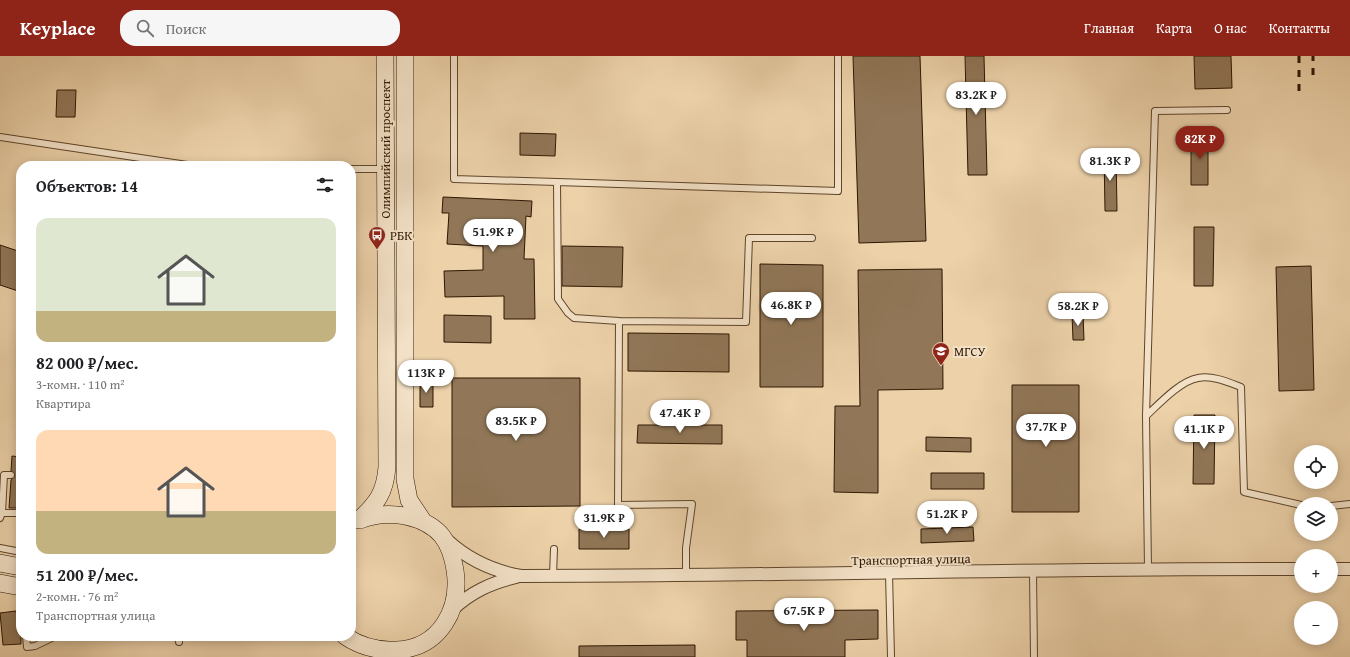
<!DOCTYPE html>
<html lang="ru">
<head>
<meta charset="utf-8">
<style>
  body { margin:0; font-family:"Gentium Book Plus",serif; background:#f6f6f6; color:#202124; height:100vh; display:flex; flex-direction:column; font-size:15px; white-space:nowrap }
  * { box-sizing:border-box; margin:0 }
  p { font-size:13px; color:#757577 }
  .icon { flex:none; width:22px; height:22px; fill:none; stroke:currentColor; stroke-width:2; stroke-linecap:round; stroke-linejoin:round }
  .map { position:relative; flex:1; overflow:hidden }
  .details { position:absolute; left:16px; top:105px; width:340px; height:480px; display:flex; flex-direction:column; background:#fff; border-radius:16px; box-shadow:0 2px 10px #0003 }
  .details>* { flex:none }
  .tools { position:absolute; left:1294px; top:389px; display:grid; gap:8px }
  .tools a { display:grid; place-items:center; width:44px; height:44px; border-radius:50%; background:#fff; box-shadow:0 2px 10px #0003; font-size:20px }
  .price { position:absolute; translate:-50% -34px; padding:0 9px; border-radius:14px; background:#fff; color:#222; font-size:13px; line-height:26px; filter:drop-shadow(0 1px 2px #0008) }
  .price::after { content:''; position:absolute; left:50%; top:24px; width:12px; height:9px; margin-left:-6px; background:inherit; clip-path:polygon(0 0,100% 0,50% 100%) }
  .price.current { background:#8f2418; color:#fff }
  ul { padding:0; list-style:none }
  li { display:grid; align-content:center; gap:8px; height:212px; padding:0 20px }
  li span { display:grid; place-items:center; height:124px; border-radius:12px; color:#555 }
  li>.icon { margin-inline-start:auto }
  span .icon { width:72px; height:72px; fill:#fffc; stroke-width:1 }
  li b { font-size:17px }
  h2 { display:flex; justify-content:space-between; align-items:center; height:48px; padding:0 20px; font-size:17px }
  header { display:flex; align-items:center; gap:24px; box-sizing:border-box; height:56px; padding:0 20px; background:#8f2418; color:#fff }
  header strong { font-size:19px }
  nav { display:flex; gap:22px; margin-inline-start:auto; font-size:14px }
  .search { width:280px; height:36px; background:#f6f6f6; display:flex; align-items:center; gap:10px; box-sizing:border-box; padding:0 14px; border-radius:16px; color:#757577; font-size:15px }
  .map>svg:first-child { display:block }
</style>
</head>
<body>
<header>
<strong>Keyplace</strong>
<div class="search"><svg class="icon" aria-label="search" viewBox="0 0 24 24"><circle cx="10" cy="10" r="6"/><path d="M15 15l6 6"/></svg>Поиск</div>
<nav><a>Главная</a><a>Карта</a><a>О нас</a><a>Контакты</a></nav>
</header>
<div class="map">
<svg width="1350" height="601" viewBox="0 0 1350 601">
  <rect width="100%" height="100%" fill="#ecd1a9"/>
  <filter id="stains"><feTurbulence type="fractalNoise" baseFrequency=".005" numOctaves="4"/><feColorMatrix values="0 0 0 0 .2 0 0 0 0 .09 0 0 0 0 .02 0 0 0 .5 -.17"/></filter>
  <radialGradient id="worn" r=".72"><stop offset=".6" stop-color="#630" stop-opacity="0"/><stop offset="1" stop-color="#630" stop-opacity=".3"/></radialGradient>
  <!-- building -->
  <path fill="#917758" stroke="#2e1600" d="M853,0H920L926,185L859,187Z
    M965,0H984L987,119H968Z
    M1194,0H1231L1232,32L1195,33Z
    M57,34H76L75,61H56Z
    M520,77L556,78L555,100L520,99Z
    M1191,78H1208V129H1191Z
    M1104,96H1116L1117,155H1105Z
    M443,141L532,145L531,161L526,160L524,203H534L535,263H504V240L445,241L444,215L483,214V190L447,188L449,157H442Z
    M1194,171H1214L1213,230H1194Z
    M0,189L21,196V236L0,229Z
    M562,190L623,191L622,231L562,230Z
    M760,208L823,209V331H760Z
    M1311,210L1314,334L1279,335L1276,211Z
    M942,213L943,333L878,334V437L834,436L835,350H860L858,214Z
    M1072,258H1083L1084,284H1073Z
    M444,259L491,260V287L444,286Z
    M628,277L729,278V316L628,315Z
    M452,322H580V450L452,451Z
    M420,326H433V351H420Z
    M1012,329H1079V456H1012Z
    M1194,359H1215L1214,428H1193Z
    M638,369H722V388L637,387Z
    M926,381L971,382V396L926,395Z
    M12,400L21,401V452H9L11,424L15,419L11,415Z
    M931,417H984V433H931Z
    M973,471L974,485L921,487V473Z
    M579,473H629V493H579Z
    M878,554V583L845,584V601H747V584H736V555Z
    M16,555L17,561H21V588L3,589L0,557Z
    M695,589V601H579V590Z"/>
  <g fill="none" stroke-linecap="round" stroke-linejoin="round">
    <defs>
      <path id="lane" d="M454,0V123L557,126L558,243L568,257L574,262L619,265L618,449L692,448L686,492V518
        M0,81L194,110
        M351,113H385
        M557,126L838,135V0
        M619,265L746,266L749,182H812
        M1146,360C1159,348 1180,325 1198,322C1212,319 1228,326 1241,331L1244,436L1301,449
        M1331,450L1350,448
        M2,457L4,419H11
        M0,462L2,457H21
        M0,492L21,496
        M1148,512L1146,360L1155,55L1227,54
        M1033,515L1034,601
        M889,517L891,601
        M553,519L554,493
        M26,580L27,591L35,590L56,580
        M179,580V586"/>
      <path id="street" d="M448,485C469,504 493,515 521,520C781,520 1041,512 1301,513
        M1331,513H1350
        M452,554C471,536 491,527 516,521"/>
      <path id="secondary" d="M405,0V423L409,444L423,465
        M359,464C377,447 385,437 387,411L385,0
        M0,507L21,511
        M0,527L21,531
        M345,580C361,591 378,595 397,594C440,592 461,553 455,514C453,501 450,490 442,480C433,469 419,463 405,460C389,457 375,458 360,464"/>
    </defs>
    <!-- lane casing -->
    <use href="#lane" stroke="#5e452a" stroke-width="8"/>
    <!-- street casing -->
    <use href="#street" stroke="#5e452a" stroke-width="14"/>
    <!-- secondary casing -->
    <use href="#secondary" stroke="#2e1600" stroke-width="18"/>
    <!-- lane -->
    <use href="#lane" stroke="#f3e1c7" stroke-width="6"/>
    <!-- street -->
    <use href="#street" stroke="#f3e1c7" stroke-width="12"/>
    <!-- secondary -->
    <use href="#secondary" stroke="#f3e1c7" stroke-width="17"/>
    <!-- rail -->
    <path stroke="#2e1600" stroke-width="3" stroke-dasharray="7 7" stroke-linecap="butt" d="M1299,0V39
      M1313,19V0"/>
  </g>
  <!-- icons -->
  <defs>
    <symbol id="bus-pin" viewBox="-11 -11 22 30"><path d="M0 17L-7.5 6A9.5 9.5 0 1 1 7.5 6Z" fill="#8f2418" stroke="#f3e1c7"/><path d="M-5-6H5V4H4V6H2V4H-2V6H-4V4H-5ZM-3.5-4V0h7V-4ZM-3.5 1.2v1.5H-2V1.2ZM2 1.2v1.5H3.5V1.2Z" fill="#fff"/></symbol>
    <symbol id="university-pin" viewBox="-11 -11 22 30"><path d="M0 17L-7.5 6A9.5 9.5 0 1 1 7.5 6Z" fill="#8f2418" stroke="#f3e1c7"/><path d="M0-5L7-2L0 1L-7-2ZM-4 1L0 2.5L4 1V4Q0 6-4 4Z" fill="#fff"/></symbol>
  </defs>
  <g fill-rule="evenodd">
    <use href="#bus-pin" x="367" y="169" width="20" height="27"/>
    <use href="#university-pin" x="931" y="285" width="20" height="27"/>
  </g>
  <g text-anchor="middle" stroke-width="4" stroke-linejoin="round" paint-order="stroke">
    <!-- street labels -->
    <g font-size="13" fill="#2e1600" stroke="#f3e1c7">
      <text transform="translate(385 93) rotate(-90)" y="5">Олимпийский проспект</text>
      <text transform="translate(911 503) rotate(-1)" y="5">Транспортная улица</text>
    </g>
    <!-- poi labels -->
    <g font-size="13" fill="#2e1600" stroke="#f3e1c7" text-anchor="start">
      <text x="390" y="184">РБК</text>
      <text x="954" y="300">МГСУ</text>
    </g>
  </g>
  <rect width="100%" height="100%" filter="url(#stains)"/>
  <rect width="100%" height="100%" fill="url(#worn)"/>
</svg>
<div class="tools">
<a><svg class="icon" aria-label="locate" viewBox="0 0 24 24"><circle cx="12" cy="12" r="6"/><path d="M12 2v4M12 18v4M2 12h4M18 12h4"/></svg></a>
<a><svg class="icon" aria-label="layers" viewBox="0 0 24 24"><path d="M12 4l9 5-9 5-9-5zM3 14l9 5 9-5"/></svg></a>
<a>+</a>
<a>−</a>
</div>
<b class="price" style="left:976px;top:60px">83.2K ₽</b>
<b class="price current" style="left:1200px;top:104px">82K ₽</b>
<b class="price" style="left:1110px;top:126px">81.3K ₽</b>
<b class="price" style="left:493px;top:197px">51.9K ₽</b>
<b class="price" style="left:791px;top:270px">46.8K ₽</b>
<b class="price" style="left:1078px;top:271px">58.2K ₽</b>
<b class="price" style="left:426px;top:338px">113K ₽</b>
<b class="price" style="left:680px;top:378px">47.4K ₽</b>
<b class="price" style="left:516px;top:386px">83.5K ₽</b>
<b class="price" style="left:1046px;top:392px">37.7K ₽</b>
<b class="price" style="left:1204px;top:394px">41.1K ₽</b>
<b class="price" style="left:947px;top:479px">51.2K ₽</b>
<b class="price" style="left:604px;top:483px">31.9K ₽</b>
<b class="price" style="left:804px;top:576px">67.5K ₽</b>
<section class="details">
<h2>Объектов: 14<svg class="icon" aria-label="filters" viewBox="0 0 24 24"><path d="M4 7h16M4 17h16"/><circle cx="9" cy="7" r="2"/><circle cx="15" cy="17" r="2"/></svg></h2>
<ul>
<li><span style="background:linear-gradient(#dfe7d0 75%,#c2b280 0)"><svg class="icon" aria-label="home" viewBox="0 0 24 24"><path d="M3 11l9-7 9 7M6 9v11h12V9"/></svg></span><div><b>82 000 ₽/мес.</b><p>3-комн. · 110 m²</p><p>Квартира</p></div></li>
<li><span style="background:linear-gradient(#ffd9b3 65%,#c2b280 0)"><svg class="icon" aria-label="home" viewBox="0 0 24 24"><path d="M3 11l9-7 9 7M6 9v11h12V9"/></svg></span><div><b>51 200 ₽/мес.</b><p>2-комн. · 76 m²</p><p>Транспортная улица</p></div></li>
</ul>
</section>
</div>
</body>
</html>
